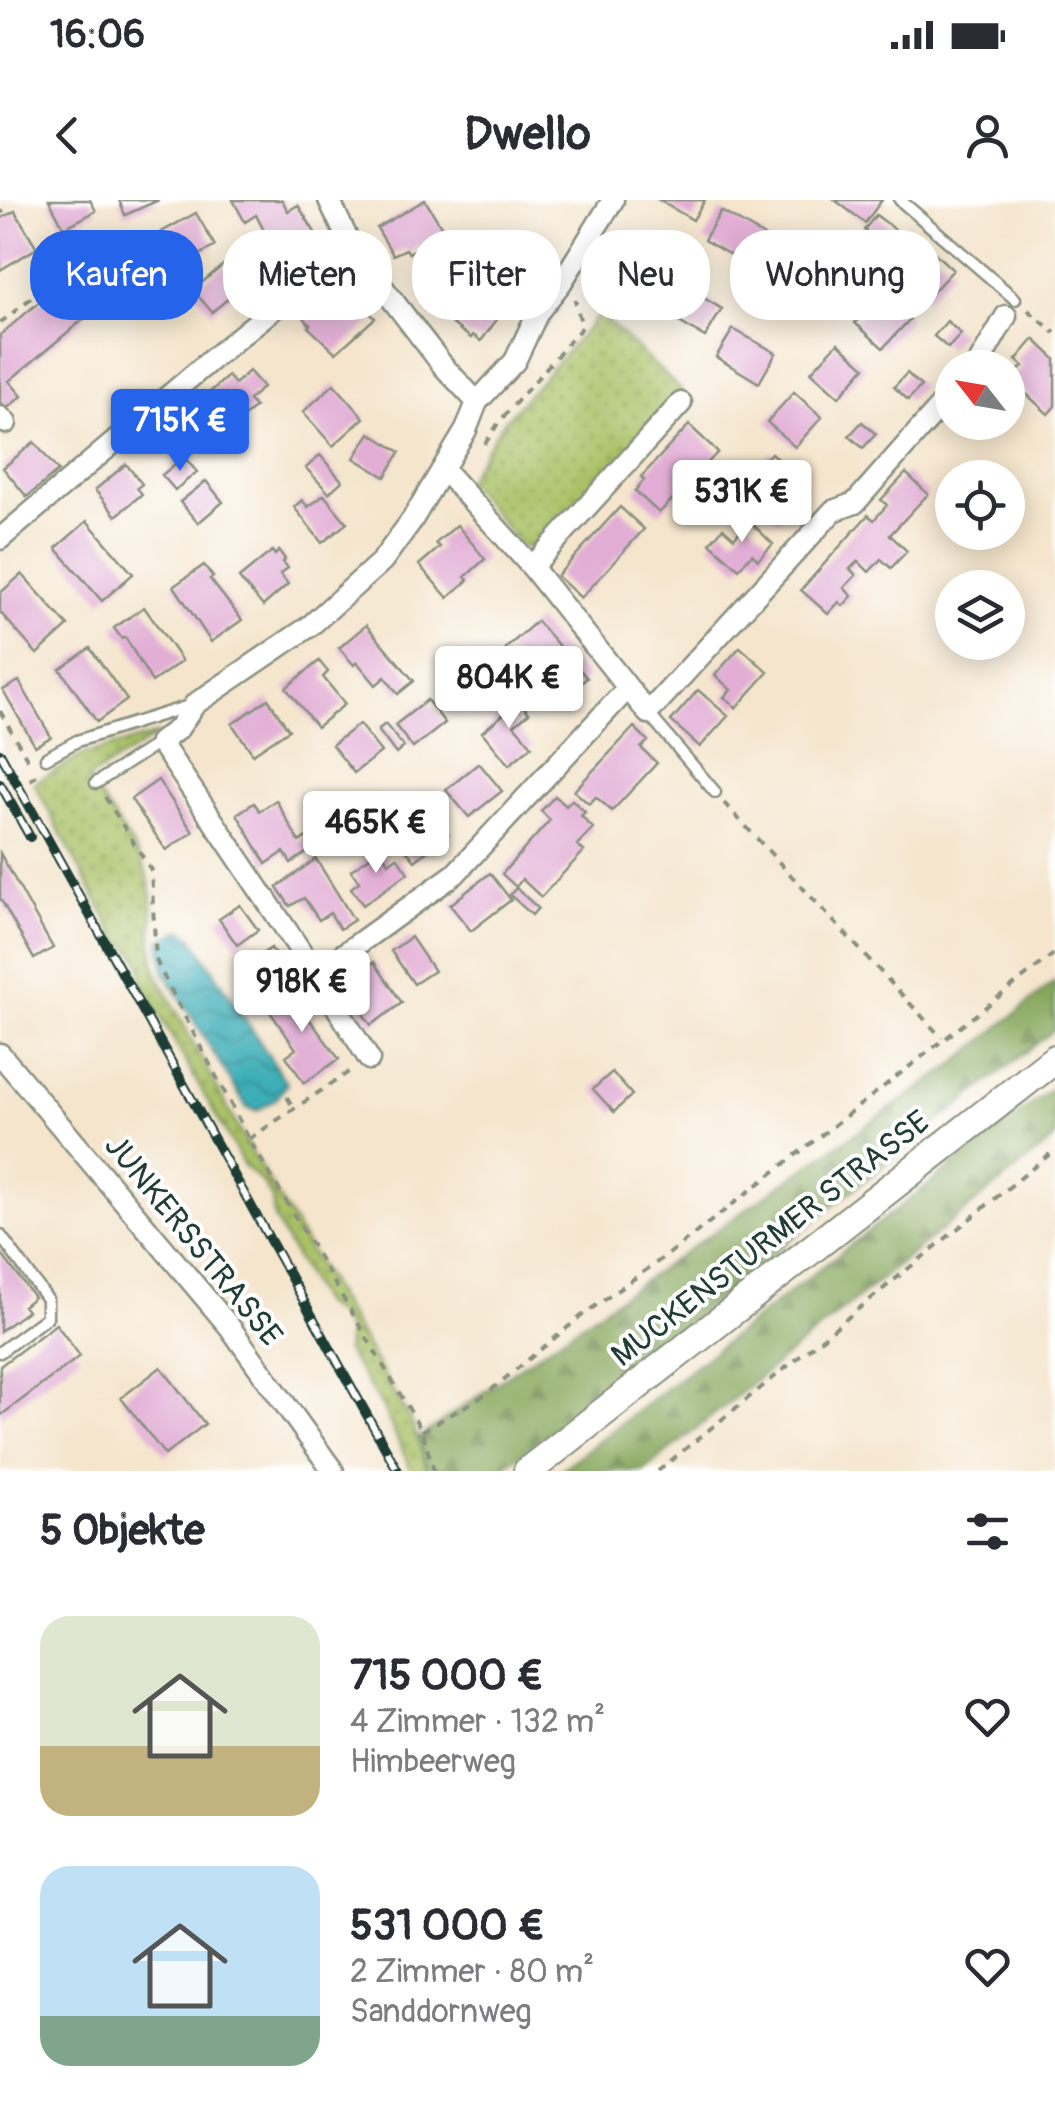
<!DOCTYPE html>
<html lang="de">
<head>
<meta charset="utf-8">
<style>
  body { margin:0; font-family:Pangolin,sans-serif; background:#f7f7f7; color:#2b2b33; height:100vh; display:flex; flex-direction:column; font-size:38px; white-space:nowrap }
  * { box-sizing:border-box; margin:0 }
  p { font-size:32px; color:#7c7c81 }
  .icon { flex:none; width:55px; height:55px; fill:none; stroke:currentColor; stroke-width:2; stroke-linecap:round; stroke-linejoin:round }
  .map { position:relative; height:1271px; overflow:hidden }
  .drawer { display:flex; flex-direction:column; background:#fff; flex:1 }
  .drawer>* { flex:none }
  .guide { position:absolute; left:30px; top:30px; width:995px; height:90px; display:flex; gap:20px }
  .needle { width:65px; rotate:301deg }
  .buttons { position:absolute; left:935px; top:150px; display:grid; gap:20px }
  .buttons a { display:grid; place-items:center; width:90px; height:90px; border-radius:50%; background:#fff; box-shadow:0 5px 25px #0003; font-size:50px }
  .price { position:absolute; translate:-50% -85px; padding:0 22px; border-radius:10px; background:#fff; color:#222; font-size:32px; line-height:65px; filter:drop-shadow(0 2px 5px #0008) }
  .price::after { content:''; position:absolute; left:50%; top:60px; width:30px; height:22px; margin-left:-15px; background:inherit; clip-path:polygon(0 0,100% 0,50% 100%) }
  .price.selected { background:#2563eb; color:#fff }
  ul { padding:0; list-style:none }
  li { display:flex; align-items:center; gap:30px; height:250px; padding:0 40px }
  li span { display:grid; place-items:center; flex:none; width:280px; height:200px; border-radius:30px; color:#555 }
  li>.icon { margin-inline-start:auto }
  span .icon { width:120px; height:120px; fill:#fffc; stroke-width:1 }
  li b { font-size:42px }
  h2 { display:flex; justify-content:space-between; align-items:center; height:120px; padding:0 40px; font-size:42px }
  .pill { padding:0 35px; border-radius:40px; background:#fff; box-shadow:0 5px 25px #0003; font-size:35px; line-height:90px }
  .pill.selected { background:#2563eb; color:#fff }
  .status { display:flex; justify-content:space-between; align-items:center; height:70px; padding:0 50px; background:#fff; direction:ltr }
  .status svg { height:28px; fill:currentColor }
  header { display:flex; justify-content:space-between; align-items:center; height:130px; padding:0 40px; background:#fff; font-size:45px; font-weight:700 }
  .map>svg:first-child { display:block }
</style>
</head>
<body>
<div class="status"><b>16:06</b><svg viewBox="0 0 49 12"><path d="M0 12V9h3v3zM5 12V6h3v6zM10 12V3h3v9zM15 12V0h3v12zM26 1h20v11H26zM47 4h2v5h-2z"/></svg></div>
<header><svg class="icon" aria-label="back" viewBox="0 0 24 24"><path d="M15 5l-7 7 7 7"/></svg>Dwello<svg class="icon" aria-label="person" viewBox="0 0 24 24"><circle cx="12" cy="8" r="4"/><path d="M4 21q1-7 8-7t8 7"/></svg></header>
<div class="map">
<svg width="1055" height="1271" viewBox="0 0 1055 1271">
  <defs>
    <pattern id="grass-dots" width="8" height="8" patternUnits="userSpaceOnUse" patternTransform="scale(2.5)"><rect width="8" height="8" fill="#aac166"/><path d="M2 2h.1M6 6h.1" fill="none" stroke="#8a9e55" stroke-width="1.8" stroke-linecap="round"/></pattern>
    <pattern id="forest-firs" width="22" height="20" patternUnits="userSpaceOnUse" patternTransform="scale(2.5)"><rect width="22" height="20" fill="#87a75b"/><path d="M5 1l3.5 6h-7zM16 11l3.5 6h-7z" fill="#6e894c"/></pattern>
    <pattern id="water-waves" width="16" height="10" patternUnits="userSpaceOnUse" patternTransform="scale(2.5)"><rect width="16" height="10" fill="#3daeb7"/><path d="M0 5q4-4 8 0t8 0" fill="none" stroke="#338f96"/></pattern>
  </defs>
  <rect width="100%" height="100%" fill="#fff"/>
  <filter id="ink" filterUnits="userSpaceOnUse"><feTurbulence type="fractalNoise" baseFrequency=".01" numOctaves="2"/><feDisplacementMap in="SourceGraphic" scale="20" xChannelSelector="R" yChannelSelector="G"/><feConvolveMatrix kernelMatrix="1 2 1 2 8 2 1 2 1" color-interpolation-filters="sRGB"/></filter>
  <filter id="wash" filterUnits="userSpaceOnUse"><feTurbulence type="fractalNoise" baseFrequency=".0048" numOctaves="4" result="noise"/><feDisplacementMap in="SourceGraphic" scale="40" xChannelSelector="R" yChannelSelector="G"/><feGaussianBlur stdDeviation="2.25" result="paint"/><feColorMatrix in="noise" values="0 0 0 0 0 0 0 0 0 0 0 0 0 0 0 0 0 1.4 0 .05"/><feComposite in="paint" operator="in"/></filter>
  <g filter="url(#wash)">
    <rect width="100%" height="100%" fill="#f4e5cc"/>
    <!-- grass -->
    <path fill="url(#grass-dots)" stroke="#647f4d" stroke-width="2.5" d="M600,114L682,191L540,347H522L466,281L502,224Z
      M159,534L88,579C105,606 135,644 146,673C159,704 146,742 157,774L245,941L413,1225L428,1271H412L382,1206L346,1151L348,1133L338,1115L321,1103L274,1018L272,999L264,984L245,967L142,784C143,762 137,751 118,740L34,583L85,554Z"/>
    <!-- forest -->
    <path fill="url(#forest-firs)" stroke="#537248" stroke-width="2.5" d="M1055,781V829L500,1271H428L418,1238L956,863Z
      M1055,886V938L644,1271H560Z"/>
    <!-- water -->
    <path fill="url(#water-waves)" stroke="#2e7676" stroke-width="2.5" d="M182,730L192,737L287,884L277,898L257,911L247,908L165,773L160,741Z"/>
    <g id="blocks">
      <!-- building -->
      <path fill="#e2aed5" d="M49,0H90L96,11L64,28Z
        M119,0H159L125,15Z
        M233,0H282L288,11L298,5L319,39L280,62L256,15L245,22Z
        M425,0L444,31L409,53L406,49L393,55L377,28Z
        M659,0H705L693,20Z
        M835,0H882L865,23Z
        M15,11L37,48L0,70V19Z
        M721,11L764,36L748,65L704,40Z
        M196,13L215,46L175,69L156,35Z
        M876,15L906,38L894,53L864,30Z
        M624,37L668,62L651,91L607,66Z
        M513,42L541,59L524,88L495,70Z
        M926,45L953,70L927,98L900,73Z
        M775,57L819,82L802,111L759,86Z
        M451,63L507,106L481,141L473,135L471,138L430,107L433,104L424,97Z
        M223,65L242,87L212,112L193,90Z
        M338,82L375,118L336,153L308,127L310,125L302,115Z
        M679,83L722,109L705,137L662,112Z
        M59,85L86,117L9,181L22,196L6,209L0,202V135Z
        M882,93L910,119L883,148L855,123Z
        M947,121L961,134L948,148L934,136Z
        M733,129L776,153L759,183L716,157Z
        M1034,139L1055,159V206L1048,214L1010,179L1023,166L1016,160Z
        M838,143L865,167L839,197L811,172Z
        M249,171L263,187L249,200L255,207L227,232L200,201L228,176L235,184Z
        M907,173L921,186L908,200L894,187Z
        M334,184L364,218L333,246L303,212Z
        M794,192L822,217L795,247L767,222Z
        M862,222L876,234L863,248L849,236Z
        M689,225L718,252L659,313L635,291L644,280L641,277Z
        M370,233L400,252L385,277L354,258Z
        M34,242L58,271L27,297L3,268Z
        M771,253L806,285L779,321L745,290L760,274L755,270Z
        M320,255L342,281L329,293L306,268Z
        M184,257L197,272L175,290L162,275Z
        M126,264L142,284L137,288L142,294L116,316L95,290Z
        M906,273L928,294L890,335L907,351L891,368L881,359L869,372L858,361L850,369L856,375L844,388L852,396L843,406L839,402L828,414L801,390L868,315L874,320L887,305L881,300Z
        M206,281L223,302L198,323L180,302Z
        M324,295L347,323L322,343L294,307L302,300L308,307Z
        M620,307L644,329L581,398L557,376Z
        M87,321L133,374L102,401L56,348Z
        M749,321L773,344L758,360L752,354L739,369L710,343L723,328L734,338Z
        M457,325L485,359L465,377L468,380L448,398L419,365L440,347L436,343Z
        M272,351L275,355L279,351L285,359L283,362L288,368L280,374L288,384L263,406L239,378Z
        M204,365L213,377L210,379L242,420L211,442L174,386Z
        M22,374L68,426L37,454L0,412V393Z
        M144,407L182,461L152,482L125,437L122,439L114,428Z
        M537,421L587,478L556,505L506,448Z
        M366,425L414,481L398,494L385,477L376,485L357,462L354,465L339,448Z
        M740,447L768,472L736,508L724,497L731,490L715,475Z
        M90,448L127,500L97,522L60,469Z
        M319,461L328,472L323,477L345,504L317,527L286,488Z
        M19,481L51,537L35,546L3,490Z
        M698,490L728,516L700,547L671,521Z
        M514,494L529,513L514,525L532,546L509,565L482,532L505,513L499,506Z
        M268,499L289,530L253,554L232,524Z
        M427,500L445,523L413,548L395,525Z
        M359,524L381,552L354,573L332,545Z
        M385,524L404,547L396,554L378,530Z
        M634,527L648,541L641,548L657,563L612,611L596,597L589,604L574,591Z
        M479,563L502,591L469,617L446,590Z
        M158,580L193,632L166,650L131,599Z
        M377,594L394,617L378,630L361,607Z
        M555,596L566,606L572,600L585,612L581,616L593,628L577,645L584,651L541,697L522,679L516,687L502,674L550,620L541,611Z
        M276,600L299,642L308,636L315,647L291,663L284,652L266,664L237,614L254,603L260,611Z
        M424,604L448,634L415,661L391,631Z
        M380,650L389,663L397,657L408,673L363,705L351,688L359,682L351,670Z
        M0,653L53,748L34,759L0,698Z
        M316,659L354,720L340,729L330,713L319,720L304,698L290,706L277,687Z
        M490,673L511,700L471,731L450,705Z
        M516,688L538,708L532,715L510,695Z
        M240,705L258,730L237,745L219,719Z
        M411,737L434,771L414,784L391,751Z
        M271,748L287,772L257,791L241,768Z
        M374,762L402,803L371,825L342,784Z
        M295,786L313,812L307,816L339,859L304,883L286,856L296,849L266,806Z
        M612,872L632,895L614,912L593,889Z
        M0,1052L34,1097L23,1106L27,1111L0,1131Z
        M56,1124L80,1156L0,1216V1166Z
        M161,1167L205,1224L165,1255L121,1198Z"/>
    </g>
  </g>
  <g filter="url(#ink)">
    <use href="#blocks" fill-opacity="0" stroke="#8a9180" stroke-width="2.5"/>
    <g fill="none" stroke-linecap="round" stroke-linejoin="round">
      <defs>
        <path id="lane" d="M900,0L1015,99
          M648,513L715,592
          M46,558L77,541L189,506
          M96,583L160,542
          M0,1035L47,1099V1117L0,1152"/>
        <path id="street" d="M329,0L351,46L444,167L477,202
          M613,0L561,83L538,112L515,161L477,202L466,230L412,320L382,361L310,426L195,504L178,529L160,542L316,774L455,674L628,488
          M976,168L1006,116
          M0,217L6,223
          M443,269L532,367L648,513L833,311L855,303L952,193
          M0,339L218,154L351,46
          M532,367L681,203
          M316,774L369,859
          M0,854L229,1126L333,1271"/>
        <path id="secondary" d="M528,1271L1055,859"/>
      </defs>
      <!-- lane casing -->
      <use href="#lane" stroke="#8a9180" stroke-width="15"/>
      <!-- street casing -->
      <use href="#street" stroke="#8a9180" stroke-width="25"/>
      <!-- secondary casing -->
      <use href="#secondary" stroke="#8a9180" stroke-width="32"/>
      <!-- path -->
      <path stroke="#8a9180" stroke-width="4" stroke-dasharray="8 8" stroke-linecap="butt" d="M0,13L4,11
        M1028,110L1055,133
        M0,123L46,86
        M485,244L499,222L582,127L575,100
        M0,511L30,564
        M30,580L43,572
        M105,597L151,670L156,760L161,771L249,939L422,1231L434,1271
        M724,603L942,838
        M287,897L294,909
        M249,939L352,870
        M422,1231L485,1195L584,1114L670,1053L1055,753
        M658,1271L1055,950"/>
      <!-- lane -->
      <use href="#lane" stroke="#fff" stroke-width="10"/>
      <!-- street -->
      <use href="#street" stroke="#fff" stroke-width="20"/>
      <!-- secondary -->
      <use href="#secondary" stroke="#fff" stroke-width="28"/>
      <defs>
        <path id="rail" d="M0,553L398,1271
          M0,584L30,637"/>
      </defs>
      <!-- rail casing -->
      <use href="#rail" stroke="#1f3d34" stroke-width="10"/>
      <!-- rail -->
      <use href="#rail" stroke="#fff" stroke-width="6" stroke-dasharray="19" stroke-linecap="butt"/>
    </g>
  </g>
  <g text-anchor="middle" stroke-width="8" stroke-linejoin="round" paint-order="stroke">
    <!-- street labels -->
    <g font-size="32" fill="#1f3d34" stroke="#fff">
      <text transform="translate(770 1038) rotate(-38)" y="11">MUCKENSTURMER STRASSE</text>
      <text transform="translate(194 1040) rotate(51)" y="11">JUNKERSSTRASSE</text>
    </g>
  </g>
</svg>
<div class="buttons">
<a><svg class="needle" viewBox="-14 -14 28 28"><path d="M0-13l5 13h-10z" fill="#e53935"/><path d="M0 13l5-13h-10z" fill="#7c7c81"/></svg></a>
<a><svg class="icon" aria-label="locate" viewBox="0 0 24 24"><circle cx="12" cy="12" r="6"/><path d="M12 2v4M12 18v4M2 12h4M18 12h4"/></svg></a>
<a><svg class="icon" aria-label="layers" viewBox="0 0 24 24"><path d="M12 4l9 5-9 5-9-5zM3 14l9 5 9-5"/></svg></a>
</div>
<b class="price selected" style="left:180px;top:274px">715K €</b>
<b class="price" style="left:742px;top:345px">531K €</b>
<b class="price" style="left:509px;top:531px">804K €</b>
<b class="price" style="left:376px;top:676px">465K €</b>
<b class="price" style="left:302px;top:835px">918K €</b>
<div class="guide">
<a class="pill selected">Kaufen</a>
<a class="pill">Mieten</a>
<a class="pill">Filter</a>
<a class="pill">Neu</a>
<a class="pill">Wohnung</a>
</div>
</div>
<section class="drawer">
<h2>5 Objekte<svg class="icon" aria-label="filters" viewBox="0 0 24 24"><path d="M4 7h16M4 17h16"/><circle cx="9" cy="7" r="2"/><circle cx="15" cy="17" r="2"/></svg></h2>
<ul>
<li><span style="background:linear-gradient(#dfe7d0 65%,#c2b280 0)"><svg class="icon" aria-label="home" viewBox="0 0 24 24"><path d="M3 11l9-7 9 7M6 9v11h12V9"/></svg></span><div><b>715 000 €</b><p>4 Zimmer · 132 m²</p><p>Himbeerweg</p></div><svg class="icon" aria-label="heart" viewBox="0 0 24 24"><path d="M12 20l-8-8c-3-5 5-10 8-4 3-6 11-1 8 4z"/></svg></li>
<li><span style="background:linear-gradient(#bfe0f5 75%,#7fa58c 0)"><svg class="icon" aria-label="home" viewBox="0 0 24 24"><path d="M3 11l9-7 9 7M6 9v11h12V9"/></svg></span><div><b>531 000 €</b><p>2 Zimmer · 80 m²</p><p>Sanddornweg</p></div><svg class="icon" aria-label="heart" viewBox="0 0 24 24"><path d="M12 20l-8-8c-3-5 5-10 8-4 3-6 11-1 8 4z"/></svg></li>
</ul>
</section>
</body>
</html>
